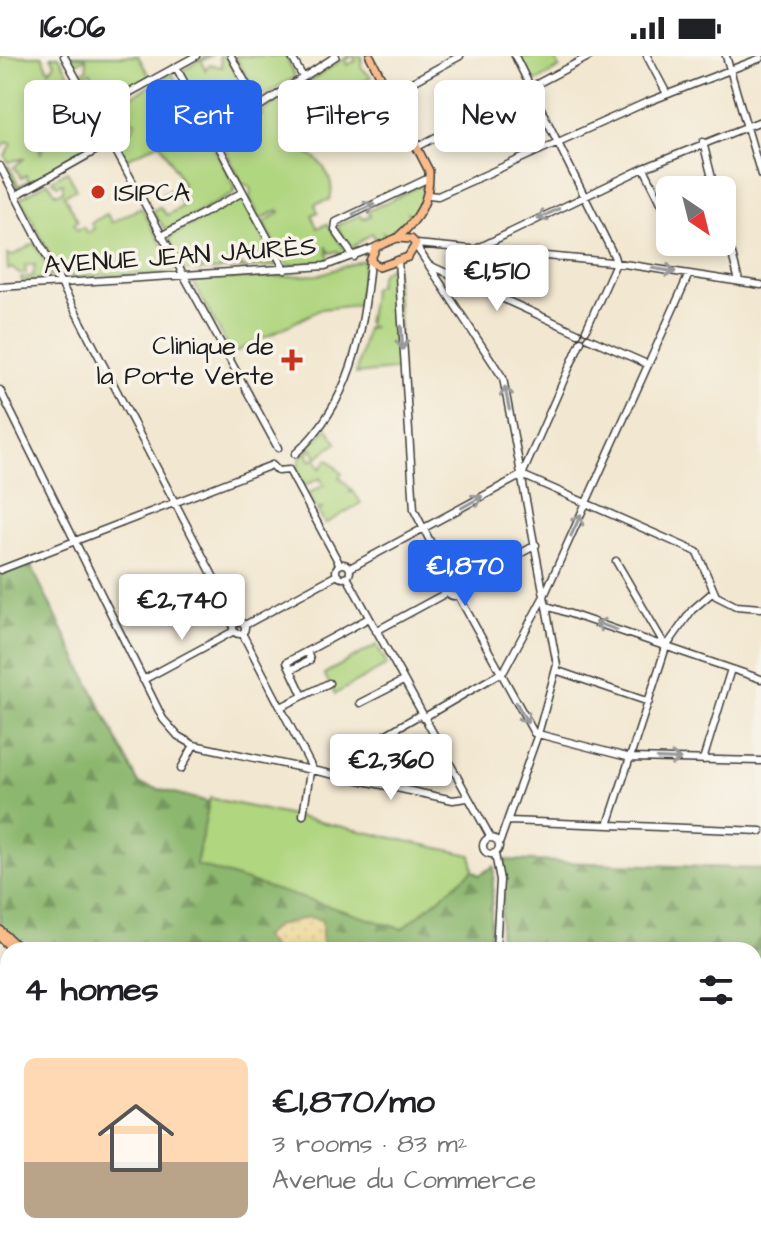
<!DOCTYPE html>
<html lang="en">
<head>
<meta charset="utf-8">
<style>
  body { margin:0; font-family:"Architects Daughter",sans-serif; background:#f2f2f2; color:#202124; height:100vh; display:flex; flex-direction:column; font-size:30px; white-space:nowrap }
  * { box-sizing:border-box; margin:0 }
  p { font-size:26px; color:#757577 }
  .icon { flex:none; width:44px; height:44px; fill:none; stroke:currentColor; stroke-width:2; stroke-linecap:round; stroke-linejoin:round }
  .map { position:relative; flex:1; overflow:hidden }
  .details { position:absolute; left:0px; top:886px; width:762px; height:314px; display:flex; flex-direction:column; background:#fff; border-radius:24px 24px 0 0; box-shadow:0 4px 12px #0003 }
  .details>* { flex:none }
  .guide { position:absolute; left:24px; top:24px; width:714px; height:72px; display:flex; gap:16px }
  .needle { width:52px; rotate:145deg }
  .controls { position:absolute; left:656px; top:120px; display:grid; gap:16px }
  .controls a { display:grid; place-items:center; width:80px; height:80px; border-radius:12px; background:#fff; box-shadow:0 4px 12px #0003; font-size:40px }
  .price { position:absolute; translate:-50% -68px; padding:0 18px; border-radius:8px; background:#fff; color:#222; font-size:26px; line-height:52px; filter:drop-shadow(0 2px 4px #0008) }
  .price::after { content:''; position:absolute; left:50%; top:48px; width:24px; height:18px; margin-left:-12px; background:inherit; clip-path:polygon(0 0,100% 0,50% 100%) }
  .price.selected { background:#2563eb; color:#fff }
  ul { padding:0; list-style:none }
  li { display:flex; align-items:center; gap:24px; height:200px; padding:0 24px }
  li+li { border-top:2px solid #e0e0e0 }
  li span { display:grid; place-items:center; flex:none; width:224px; height:160px; border-radius:12px; color:#555 }
  li>.icon { margin-inline-start:auto }
  span .icon { width:96px; height:96px; fill:#fffc; stroke-width:1 }
  li b { font-size:34px }
  h2 { display:flex; justify-content:space-between; align-items:center; height:96px; padding:0 24px; font-size:34px }
  .chip { padding:0 28px; border-radius:12px; background:#fff; box-shadow:0 4px 12px #0003; font-size:28px; line-height:72px }
  .chip.selected { background:#2563eb; color:#fff }
  .status { display:flex; justify-content:space-between; align-items:center; height:56px; padding:0 40px; background:#fff; direction:ltr }
  .status svg { height:22px; fill:currentColor }
  .map>svg:first-child { display:block }
</style>
</head>
<body>
<div class="status"><b>16:06</b><svg viewBox="0 0 49 12"><path d="M0 12V9h3v3zM5 12V6h3v6zM10 12V3h3v9zM15 12V0h3v12zM26 1h20v11H26zM47 4h2v5h-2z"/></svg></div>
<div class="map">
<svg width="761" height="1199" viewBox="0 0 761 1199">
  <defs>
    <pattern id="forest-firs" width="22" height="20" patternUnits="userSpaceOnUse" patternTransform="scale(2)"><rect width="22" height="20" fill="#8cb76e"/><path d="M5 1l3.5 6h-7zM16 11l3.5 6h-7z" fill="#72945a"/></pattern>
    <pattern id="sand-dots" width="8" height="8" patternUnits="userSpaceOnUse" patternTransform="scale(2)"><rect width="8" height="8" fill="#eeda9e"/><path d="M2 2h.1M6 6h.1" fill="none" stroke="#ccba88" stroke-width="1.8" stroke-linecap="round"/></pattern>
  </defs>
  <rect width="100%" height="100%" fill="#f7f3e8"/>
  <filter id="ink" filterUnits="userSpaceOnUse"><feTurbulence type="fractalNoise" baseFrequency=".0125" numOctaves="2"/><feDisplacementMap in="SourceGraphic" scale="16" xChannelSelector="R" yChannelSelector="G"/><feConvolveMatrix kernelMatrix="1 2 1 2 8 2 1 2 1" color-interpolation-filters="sRGB"/></filter>
  <filter id="wash" filterUnits="userSpaceOnUse"><feTurbulence type="fractalNoise" baseFrequency=".006" numOctaves="4" result="noise"/><feDisplacementMap in="SourceGraphic" scale="32" xChannelSelector="R" yChannelSelector="G"/><feGaussianBlur stdDeviation="1.8" result="paint"/><feColorMatrix in="noise" values="0 0 0 0 0 0 0 0 0 0 0 0 0 0 0 0 0 1.4 0 .05"/><feComposite in="paint" operator="in"/></filter>
  <g filter="url(#wash)">
    <rect width="100%" height="100%" fill="#f2e7d0"/>
    <!-- forest -->
    <path fill="url(#forest-firs)" stroke="#546a45" stroke-width="2" d="M29,506L139,728L209,746L196,809L402,873L473,814L479,819L494,810L489,894H25L0,868V517Z
      M504,804L761,813V1101L754,1093V894H499Z
      M754,1102L761,1113L758,1199H403L394,1192H754Z"/>
    <!-- sand -->
    <path fill="url(#sand-dots)" stroke="#857b5d" stroke-width="2" d="M308,861L322,864V890L274,894L263,881L276,870Z"/>
    <!-- green -->
    <path fill="#b0d680" stroke="#66794e" stroke-width="2" d="M0,0H42L49,15L55,8L51,0H59L90,57L54,77L49,73L34,80L41,97L43,91L94,64L105,84L17,133L6,112L9,110L19,130L29,124L26,119L22,122L14,111L25,102L8,106L5,100L12,88L7,86L0,94Z
      M68,0H138L150,21L98,50L84,28L94,23L91,16L80,21L78,18L87,13L86,2L73,8Z
      M206,0H211L202,5L205,14L210,9L222,11L219,0H226L252,46L215,73L200,49L204,47L201,43L197,44L181,16Z
      M235,0H286L295,21L258,42Z
      M348,0H352L345,5L347,9L356,5L353,0H362L361,11L371,21L294,63L314,94L307,98C323,103 337,129 329,144L315,148L318,156L312,159L317,172L327,168L347,197L341,201L338,195L330,197L326,190L329,205L288,210L263,167L280,156L278,154L261,163L250,143L251,132L242,127L220,83C232,75 256,66 262,59L254,61Z
      M518,0H554L560,12L533,27Z
      M172,18L185,39L171,43L175,51L169,63L177,68L181,62L187,72L200,65L235,131L233,138L166,174L152,155L159,151L167,159L183,150L176,137L162,145L158,141L183,128L160,86L125,104L116,88L129,81L135,66L132,64L124,68L114,50Z
      M67,115L76,133L64,139L78,165L74,168L77,174L83,171L87,177L94,173L91,167L107,158L112,167L141,151L175,213L173,217L61,221L21,142L48,126L56,138L63,135V127L57,129L52,124Z
      M421,129C427,138 418,152 412,160L408,157L410,162L399,174L396,170L397,175L388,181L383,177L385,182L377,186L372,177L354,190L357,196H353L337,170L360,159L363,163L370,160L368,155Z
      M237,144L244,146L277,207L274,210L247,212L253,207L243,197L233,200L245,212L223,213L220,209V214L204,215L201,210V215L184,214L169,181Z
      M35,187L53,221L22,226L21,222L33,220L35,209H25L26,217L19,218L12,212L8,214L7,198L12,200Z
      M364,204L358,249L321,253L232,298L194,228L196,224L318,219Z
      M391,210L395,213L400,296L396,298H400L401,313L356,318L366,272L374,271L367,269L373,231H377L381,217Z
      M327,372L337,387L317,401L313,393L307,398L311,405L316,402L320,413L328,403L342,418L339,421L352,434L349,437L353,435L361,447L325,468L318,456L324,452L317,454L308,438L324,429L320,422L304,430L296,416L301,400Z
      M377,589L387,609L335,638L324,618Z
      M210,742L471,799L473,814L402,873L196,809Z
      M0,945H8V1192H182L186,1199H0Z
      M199,1192H394L402,1199H204Z"/>
  </g>
  <g filter="url(#ink)">
    <g fill="none" stroke-linecap="round" stroke-linejoin="round">
      <!-- highway-tunnel -->
      <path stroke="#c7beac" stroke-width="9" stroke-dasharray="9 4.5" stroke-linecap="butt" d="M0,914L8,917
        M0,927L8,931
        M359,1192L367,1199"/>
      <defs>
        <path id="minor" d="M64,0L278,392
          M231,0L259,51
          M291,0L303,21
          M515,0L614,200L616,207L586,274
          M647,0L667,38
          M726,0L761,119
          M176,11L285,214
          M390,38L460,0
          M94,56L196,0
          M213,81L336,0
          M703,86L715,134
          M419,90L590,0
          M0,110L237,566
          M644,112L670,165
          M428,139L438,140L645,47L761,2
          M15,140L111,86
          M722,160L739,225
          M161,180L243,136
          M416,188L611,206L761,229
          M416,190L503,322L557,609L538,678L499,788
          M478,192L644,112L761,65
          M354,201L335,174L336,166L429,122
          M398,204L414,454L451,526
          M429,209L578,277
          M0,231L325,210L376,191
          M588,282L647,308
          M0,334L163,663L178,680L194,689L453,744L467,742
          M295,398C351,348 364,276 370,205
          M272,409L278,415L289,414
          M289,414L340,509
          M522,419L697,496L716,540L736,550L761,552
          M522,419L581,285
          M616,505L666,591
          M336 515a7 7 0 1 1 14 0a7 7 0 1 1-14 0Z
          M350,512L522,419
          M0,514L272,409
          M347,521L491,782
          M447 533a7 7 0 1 1 14 0a7 7 0 1 1-14 0Z
          M461,530L536,489
          M458,539L534,677L631,702L761,705
          M547,550L761,623
          M233 572a6 6 0 1 1 12 0a6 6 0 1 1-12 0Z
          M245,569L337,519
          M376,575L448,536
          M242,577L311,710L303,759
          M291,614L310,604L307,595
          M558,615L649,646
          M143,624L234,575
          M303,640L287,606L369,562
          M360,647L403,625
          M281,651L329,627
          M423,662L504,615L544,540L689,218
          M378,683L421,658
          M703,704L731,613
          M181,713L194,689
          M509,765L761,775
          M608,769L666,591L692,554L713,536
          M483 790a8 8 0 1 1 16 0a8 8 0 1 1-16 0Z
          M495,798L500,824L496,894
          M754,1097L761,1106"/>
        <path id="major" d="M370,0L429,115C430,145 419,163 397,182
          M397,182L411,183L416,188L408,201L379,211L370,205L376,191Z
          M0,874L21,894
          M0,881L13,894
          M188,1192L192,1199
          M194,1192L199,1199"/>
      </defs>
      <!-- minor casing -->
      <use href="#minor" stroke="#3c3a37" stroke-width="9"/>
      <!-- major casing -->
      <use href="#major" stroke="#3c3a37" stroke-width="10"/>
      <!-- minor -->
      <use href="#minor" stroke="#fff" stroke-width="6"/>
      <!-- major -->
      <use href="#major" stroke="#f9bc8a" stroke-width="7"/>
    </g>
    <!-- one-way arrows -->
    <defs><path id="oneway-shaft" d="M-6 0H5M1.5-3L5.5 0L1.5 3" fill="none" stroke-width="1.6" stroke-linecap="round" stroke-linejoin="round" transform="scale(2)"/></defs>
    <g stroke="#999">
      <use href="#oneway-shaft" transform="translate(364 153) rotate(-25)"/>
      <use href="#oneway-shaft" transform="translate(548 158) rotate(154)"/>
      <use href="#oneway-shaft" transform="translate(664 214) rotate(9)"/>
      <use href="#oneway-shaft" transform="translate(402 282) rotate(87)"/>
      <use href="#oneway-shaft" transform="translate(507 342) rotate(-101)"/>
      <use href="#oneway-shaft" transform="translate(472 446) rotate(-29)"/>
      <use href="#oneway-shaft" transform="translate(576 469) rotate(-65)"/>
      <use href="#oneway-shaft" transform="translate(606 570) rotate(-161)"/>
      <use href="#oneway-shaft" transform="translate(522 657) rotate(61)"/>
      <use href="#oneway-shaft" transform="translate(669 703) rotate(2)"/>
    </g>
  </g>
  <!-- markers -->
  <g fill="#c8321e" stroke="#f7f3e8" stroke-width="3">
    <circle cx="98" cy="136" r="8"/>
    <path d="M288 292h8v8h8v8h-8v8h-8v-8h-8v-8h8z"/>
  </g>
  <g text-anchor="middle" stroke-width="7" stroke-linejoin="round" paint-order="stroke">
    <!-- poi labels -->
    <g font-size="26" fill="#1c1c1c" stroke="#f7f3e8" text-anchor="start">
      <text x="114" y="145">ISIPCA</text>
      <text x="274" y="298" text-anchor="end">Clinique de<tspan x="274" dy="30">la Porte Verte</tspan></text>
    </g>
    <!-- street labels -->
    <g font-size="26" fill="#1c1c1c" stroke="#f7f3e8">
      <text transform="translate(180 199) rotate(-4)" y="9">AVENUE JEAN JAURÈS</text>
    </g>
  </g>
</svg>
<div class="controls">
<a><svg class="needle" viewBox="-14 -14 28 28"><path d="M0-13l5 13h-10z" fill="#e53935"/><path d="M0 13l5-13h-10z" fill="#757577"/></svg></a>
</div>
<b class="price" style="left:497px;top:257px">€1,510</b>
<b class="price selected" style="left:465px;top:552px">€1,870</b>
<b class="price" style="left:182px;top:586px">€2,740</b>
<b class="price" style="left:391px;top:746px">€2,360</b>
<div class="guide">
<a class="chip">Buy</a>
<a class="chip selected">Rent</a>
<a class="chip">Filters</a>
<a class="chip">New</a>
</div>
<section class="details">
<h2>4 homes<svg class="icon" aria-label="filters" viewBox="0 0 24 24"><path d="M4 7h16M4 17h16"/><circle cx="9" cy="7" r="2"/><circle cx="15" cy="17" r="2"/></svg></h2>
<ul>
<li><span style="background:linear-gradient(#ffd9b3 65%,#b9a48a 0)"><svg class="icon" aria-label="home" viewBox="0 0 24 24"><path d="M3 11l9-7 9 7M6 9v11h12V9"/></svg></span><div><b>€1,870/mo</b><p>3 rooms · 83 m²</p><p>Avenue du Commerce</p></div></li>
</ul>
</section>
</div>
</body>
</html>
